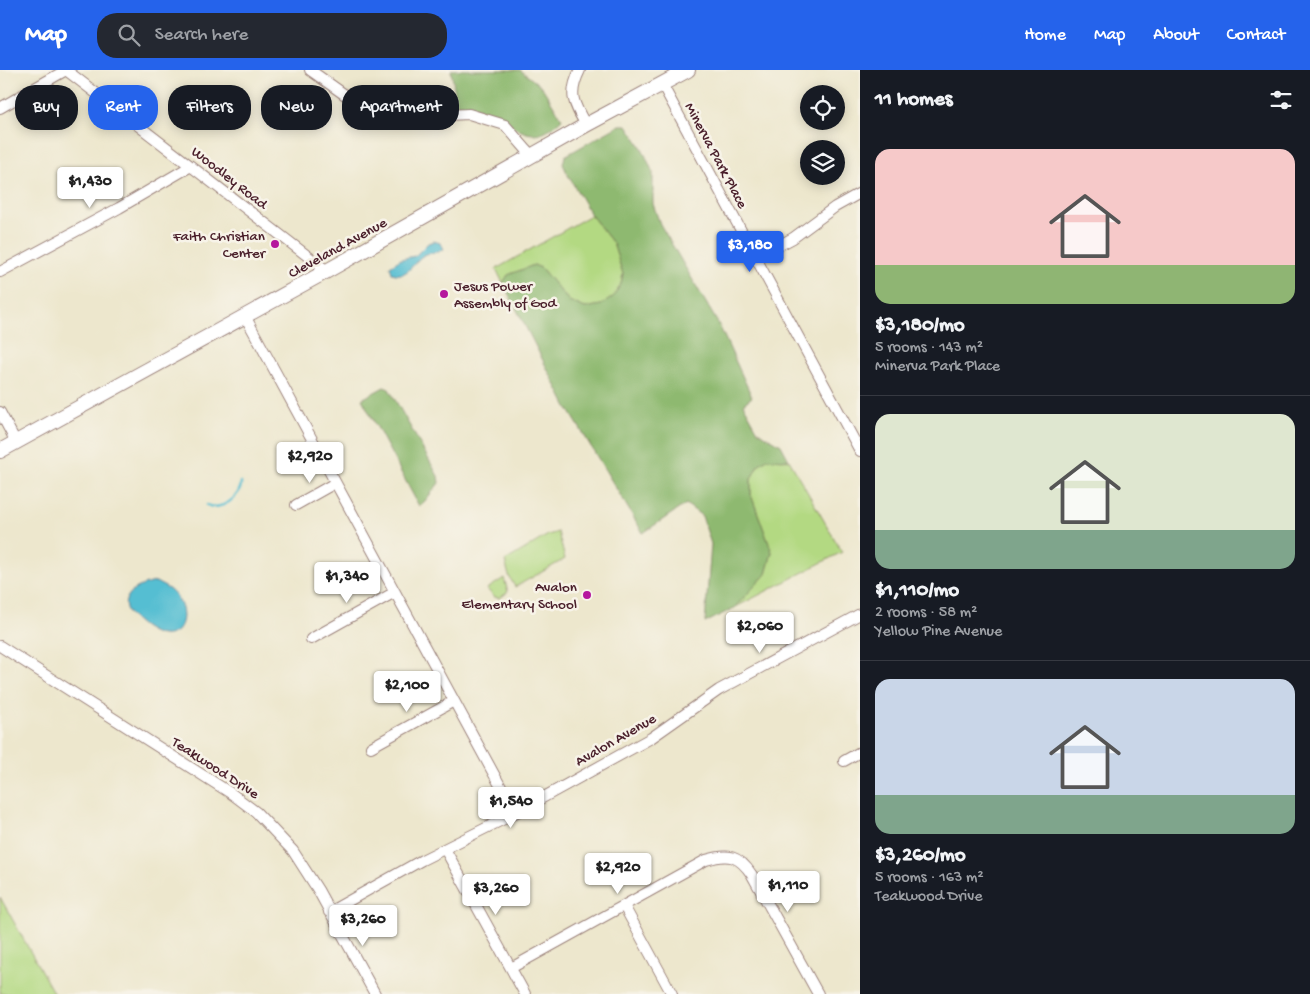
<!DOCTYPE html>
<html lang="en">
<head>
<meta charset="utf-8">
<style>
  body { margin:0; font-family:"Gochi Hand",sans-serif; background:#242831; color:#f1f3f6; height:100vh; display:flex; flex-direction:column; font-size:19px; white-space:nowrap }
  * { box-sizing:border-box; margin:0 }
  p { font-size:16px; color:#9ea1a6 }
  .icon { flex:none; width:28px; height:28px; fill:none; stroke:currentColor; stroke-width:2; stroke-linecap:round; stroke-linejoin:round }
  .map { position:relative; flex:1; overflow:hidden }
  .sheet { display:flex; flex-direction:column; background:#171b24; width:450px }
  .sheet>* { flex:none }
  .hud { position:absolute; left:15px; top:15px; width:475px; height:45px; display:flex; gap:10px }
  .buttons { position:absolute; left:800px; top:15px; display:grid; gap:10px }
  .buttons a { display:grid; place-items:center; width:45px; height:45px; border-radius:50%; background:#171b24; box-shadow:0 2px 12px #0003; font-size:25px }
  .price { position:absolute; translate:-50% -42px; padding:0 11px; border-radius:5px; background:#fff; color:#222; font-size:16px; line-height:32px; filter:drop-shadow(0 1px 2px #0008) }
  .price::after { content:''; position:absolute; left:50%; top:30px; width:15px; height:11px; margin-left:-8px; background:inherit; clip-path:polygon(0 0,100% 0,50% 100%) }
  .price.current { background:#2563eb; color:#fff }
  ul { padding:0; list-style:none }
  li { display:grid; align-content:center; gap:10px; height:265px; padding:0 15px }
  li+li { border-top:1px solid #363941 }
  li span { display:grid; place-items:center; height:155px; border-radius:15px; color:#555 }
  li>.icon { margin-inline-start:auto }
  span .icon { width:90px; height:90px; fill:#fffc; stroke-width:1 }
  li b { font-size:21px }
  h2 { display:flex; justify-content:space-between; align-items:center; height:60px; padding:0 15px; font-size:21px }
  .pill { padding:0 18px; border-radius:20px; background:#171b24; box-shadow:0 2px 12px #0003; font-size:18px; line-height:45px }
  .pill.current { background:#2563eb; color:#fff }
  header { display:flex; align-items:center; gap:30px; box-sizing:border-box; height:70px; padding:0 25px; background:#2563eb; color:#fff }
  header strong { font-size:24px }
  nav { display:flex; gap:28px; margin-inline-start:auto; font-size:18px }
  .search { width:350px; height:45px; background:#242831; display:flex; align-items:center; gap:12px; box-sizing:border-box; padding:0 18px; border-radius:20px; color:#9ea1a6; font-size:19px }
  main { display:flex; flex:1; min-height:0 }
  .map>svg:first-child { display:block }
</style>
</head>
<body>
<header>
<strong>Map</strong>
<div class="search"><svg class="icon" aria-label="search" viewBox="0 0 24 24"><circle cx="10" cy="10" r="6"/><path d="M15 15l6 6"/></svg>Search here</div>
<nav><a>Home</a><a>Map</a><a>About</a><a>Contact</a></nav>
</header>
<main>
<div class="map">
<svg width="860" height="924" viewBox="0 0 860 924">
  <rect width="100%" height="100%" fill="#f7f3e8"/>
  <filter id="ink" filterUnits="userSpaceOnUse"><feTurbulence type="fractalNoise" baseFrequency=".02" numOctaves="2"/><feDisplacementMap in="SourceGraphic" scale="10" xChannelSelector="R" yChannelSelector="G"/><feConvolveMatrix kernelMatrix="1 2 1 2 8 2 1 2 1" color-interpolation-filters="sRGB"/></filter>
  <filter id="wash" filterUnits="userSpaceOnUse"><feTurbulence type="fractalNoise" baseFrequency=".0096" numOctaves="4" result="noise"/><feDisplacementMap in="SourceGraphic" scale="20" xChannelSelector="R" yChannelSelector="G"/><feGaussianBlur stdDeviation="1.12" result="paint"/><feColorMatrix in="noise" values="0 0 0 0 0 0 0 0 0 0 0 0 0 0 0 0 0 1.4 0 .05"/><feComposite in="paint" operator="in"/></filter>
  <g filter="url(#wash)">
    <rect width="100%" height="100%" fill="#ede7cd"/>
    <!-- green -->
    <path fill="#b3d982" stroke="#7e7c56" d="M591,145L613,173L623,204L621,214L614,227L601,235L585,238L569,231L541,198L534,195L508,205L503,213L496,199Z
      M767,389L789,390L842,482L734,538L766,504L772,482L751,425V409L758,395Z
      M558,462L565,489L515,517L509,506L505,491L548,465Z
      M504,508L508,522L500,528L494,527L487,519Z
      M0,827L54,924H0Z"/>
    <!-- forest -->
    <path fill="#8eb970" stroke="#6c6c4e" d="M451,0H520L542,17L562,49C530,79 520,57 490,43C481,38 467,37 457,35Z
      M620,55H627L642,78L653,103V134L660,154L719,255L752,327L743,334L758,361L781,375L789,390L767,389L758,395L751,409V425L772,482L766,504L734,538L705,553L711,474L702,446L686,434L643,463L566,335L503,213L508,205L534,195L541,198L569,231L585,238L601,235L613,227L621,214L623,204L613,173L591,145L568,105L563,94L565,86Z
      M384,317L389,319L438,406L439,413L425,431L419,436L362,329Z"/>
    <!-- water -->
    <path fill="#55bed2" stroke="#506e7e" d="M434,171L440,173L443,179C437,183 431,182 424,185C412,192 409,209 392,203L390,196L401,189L415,186L428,173Z
      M156,512C161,515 166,517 170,520C199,545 176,590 133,548C127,543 123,535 127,528C133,517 145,514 156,512Z"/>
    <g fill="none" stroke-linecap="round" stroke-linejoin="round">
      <!-- stream -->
      <path stroke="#55bed2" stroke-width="2.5" d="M207,435C220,442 242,427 241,412"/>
    </g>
  </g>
  <g filter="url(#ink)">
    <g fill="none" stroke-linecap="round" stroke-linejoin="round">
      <defs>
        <path id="minor" d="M66,0L327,201
          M310,0L348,27L374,39L427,46L469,44L505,55L531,85
          M580,0C568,24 573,33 586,55
          M662,14L860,381
          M0,38L66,0
          M756,188L793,168L835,137L860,123
          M0,202L119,138L191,96
          M245,246L515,743
          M0,342L16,372
          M296,435L335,413
          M311,569L395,522
          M0,576L232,724L256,742L293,781L318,820L375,924
          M371,677L454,631
          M844,691L860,682
          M445,779L525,924
          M624,836L672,924
          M329,842L422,790L504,749L651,668L719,620L860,544
          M511,898L706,790C728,783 739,785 752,805L818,924"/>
        <path id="major" d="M0,381L327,201L586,55L688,0"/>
      </defs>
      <!-- minor casing -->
      <use href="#minor" stroke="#9c837c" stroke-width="12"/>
      <!-- major casing -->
      <use href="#major" stroke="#9c837c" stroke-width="16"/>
      <!-- minor -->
      <use href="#minor" stroke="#fff" stroke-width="10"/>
      <!-- major -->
      <use href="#major" stroke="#fff" stroke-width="14"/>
    </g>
  </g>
  <!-- markers -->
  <g fill="#b5179e" stroke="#f7f3e8" stroke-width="2">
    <circle cx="275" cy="174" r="5"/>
    <circle cx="444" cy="224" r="5"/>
    <circle cx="587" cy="525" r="5"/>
  </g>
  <g text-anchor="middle" stroke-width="5" stroke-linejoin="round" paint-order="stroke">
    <!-- street labels -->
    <g font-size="15" fill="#4a1f2b" stroke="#f7f3e8">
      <text transform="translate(717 85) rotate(62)" y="5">Minerva Park Place</text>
      <text transform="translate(230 107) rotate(38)" y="5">Woodley Road</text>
      <text transform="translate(337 177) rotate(-29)" y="5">Cleveland Avenue</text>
      <text transform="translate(615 669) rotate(-30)" y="5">Avalon Avenue</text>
      <text transform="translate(216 697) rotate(33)" y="5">Teakwood Drive</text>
    </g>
    <!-- poi labels -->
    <g font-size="15" fill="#4a1f2b" stroke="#f7f3e8" text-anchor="end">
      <text x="265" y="170">Faith Christian<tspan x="265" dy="17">Center</tspan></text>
      <text x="454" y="220" text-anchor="start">Jesus Power<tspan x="454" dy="17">Assembly of God</tspan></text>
      <text x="577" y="521">Avalon<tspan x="577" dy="17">Elementary School</tspan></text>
    </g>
  </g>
</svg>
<div class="buttons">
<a><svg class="icon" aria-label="locate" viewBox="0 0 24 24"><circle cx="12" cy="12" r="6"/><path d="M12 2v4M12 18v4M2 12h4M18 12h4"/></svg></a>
<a><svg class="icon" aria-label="layers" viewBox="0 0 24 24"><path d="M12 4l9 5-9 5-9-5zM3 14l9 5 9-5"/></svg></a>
</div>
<b class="price" style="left:90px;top:139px">$1,430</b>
<b class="price current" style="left:750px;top:203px">$3,180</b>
<b class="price" style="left:310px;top:414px">$2,920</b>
<b class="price" style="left:347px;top:534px">$1,340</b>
<b class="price" style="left:760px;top:584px">$2,060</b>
<b class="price" style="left:407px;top:643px">$2,100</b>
<b class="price" style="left:511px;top:759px">$1,540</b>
<b class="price" style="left:618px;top:825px">$2,920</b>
<b class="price" style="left:788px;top:843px">$1,110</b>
<b class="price" style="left:496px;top:846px">$3,260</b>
<b class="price" style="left:363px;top:877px">$3,260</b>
<div class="hud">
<a class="pill">Buy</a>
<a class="pill current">Rent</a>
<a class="pill">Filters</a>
<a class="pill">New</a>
<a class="pill">Apartment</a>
</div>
</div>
<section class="sheet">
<h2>11 homes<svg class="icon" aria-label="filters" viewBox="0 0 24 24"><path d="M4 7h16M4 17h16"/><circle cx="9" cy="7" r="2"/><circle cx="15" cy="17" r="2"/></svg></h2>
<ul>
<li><span style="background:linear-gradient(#f6c9c9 75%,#8fb573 0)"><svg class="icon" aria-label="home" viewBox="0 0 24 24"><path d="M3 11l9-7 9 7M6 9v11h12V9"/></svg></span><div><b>$3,180/mo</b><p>5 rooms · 143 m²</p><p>Minerva Park Place</p></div></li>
<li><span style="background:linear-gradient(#dfe7d0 75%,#7fa58c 0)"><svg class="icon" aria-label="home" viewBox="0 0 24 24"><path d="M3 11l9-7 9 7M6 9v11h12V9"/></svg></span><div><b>$1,110/mo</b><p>2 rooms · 58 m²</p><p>Yellow Pine Avenue</p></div></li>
<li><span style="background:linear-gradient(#c9d6e8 75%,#7fa58c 0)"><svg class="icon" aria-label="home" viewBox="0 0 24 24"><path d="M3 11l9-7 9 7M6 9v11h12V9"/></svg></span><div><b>$3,260/mo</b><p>5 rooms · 163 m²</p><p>Teakwood Drive</p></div></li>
</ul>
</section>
</main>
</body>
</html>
